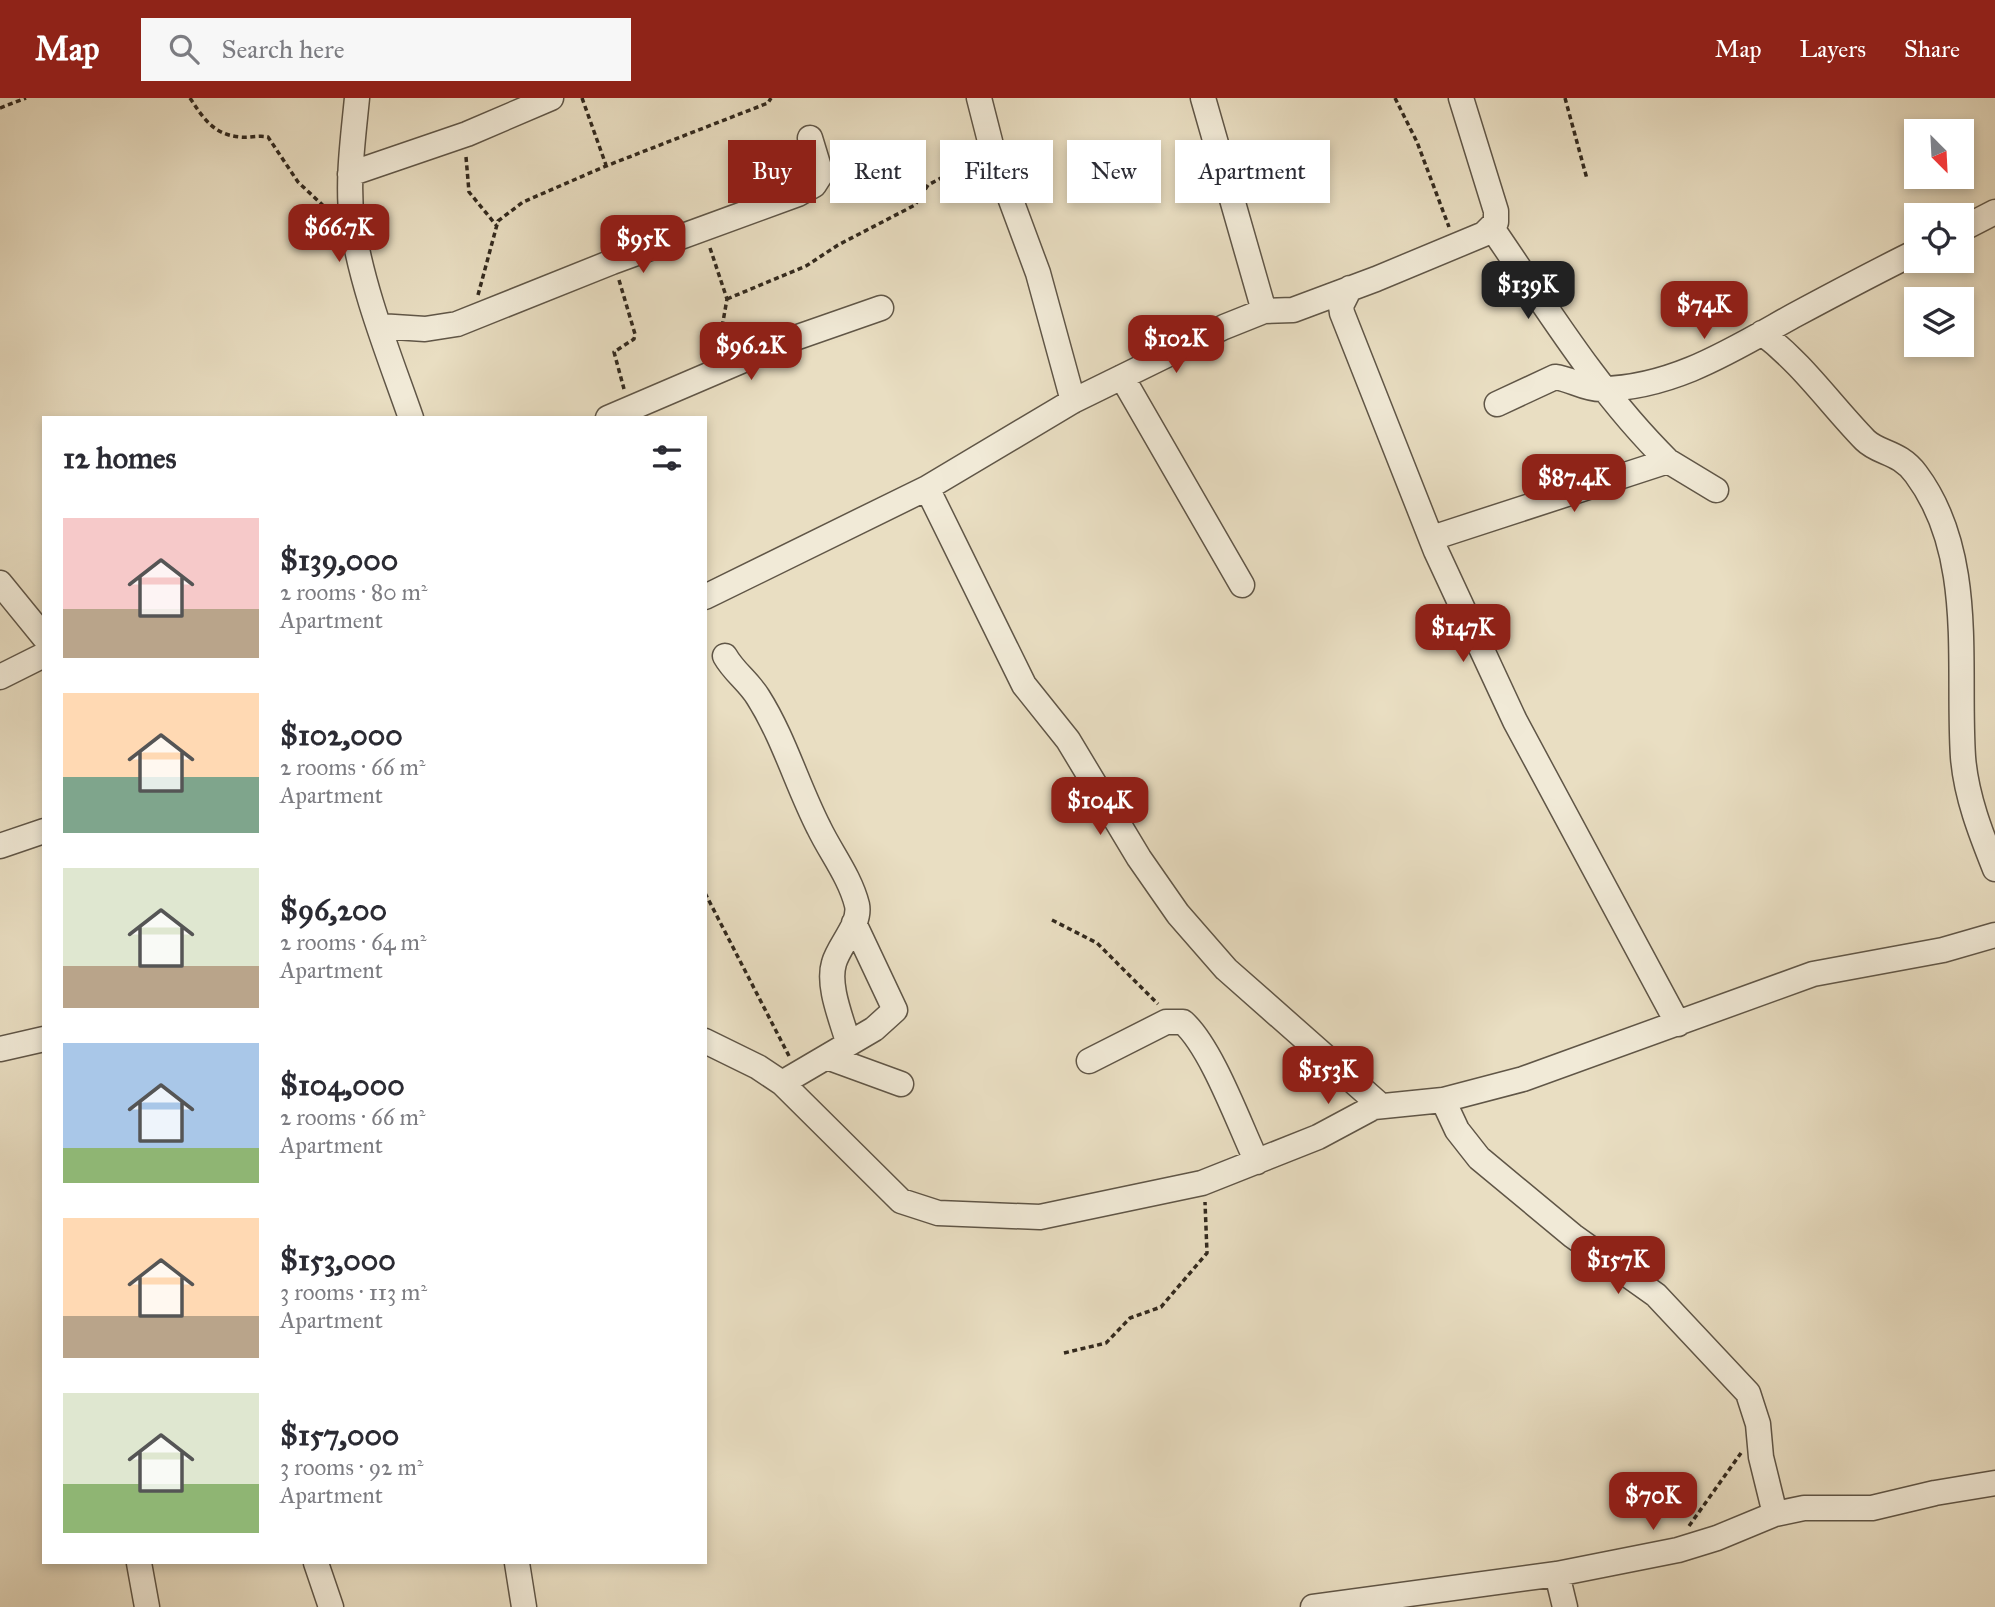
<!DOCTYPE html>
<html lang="en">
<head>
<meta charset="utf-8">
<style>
  body { margin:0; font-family:"IM FELL Great Primer",serif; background:#f7f7f7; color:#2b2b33; height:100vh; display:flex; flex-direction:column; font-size:26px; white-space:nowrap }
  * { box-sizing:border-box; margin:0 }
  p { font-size:23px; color:#7c7c81 }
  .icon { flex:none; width:38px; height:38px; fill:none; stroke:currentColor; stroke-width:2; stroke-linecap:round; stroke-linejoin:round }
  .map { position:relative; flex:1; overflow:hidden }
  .panel { position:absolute; left:42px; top:318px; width:665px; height:1148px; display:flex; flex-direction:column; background:#fff; border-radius:0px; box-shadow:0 4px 10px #0003 }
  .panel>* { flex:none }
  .banner { position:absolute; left:728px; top:42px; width:665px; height:63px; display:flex; gap:14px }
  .needle { width:46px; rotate:156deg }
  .buttons { position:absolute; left:1904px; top:21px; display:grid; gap:14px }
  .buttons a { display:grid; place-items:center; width:70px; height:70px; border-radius:0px; background:#fff; box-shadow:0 4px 10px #0003; font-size:35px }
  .price { position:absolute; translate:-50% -60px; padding:0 16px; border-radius:14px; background:#8f2418; color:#fff; font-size:23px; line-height:46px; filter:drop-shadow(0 2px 4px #0008) }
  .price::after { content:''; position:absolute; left:50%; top:42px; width:21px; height:16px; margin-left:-10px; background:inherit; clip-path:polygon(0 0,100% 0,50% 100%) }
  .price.selected { background:#222; color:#fff }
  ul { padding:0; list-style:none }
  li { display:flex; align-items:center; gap:21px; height:175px; padding:0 21px }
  li span { display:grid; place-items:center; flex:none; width:196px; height:140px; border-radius:0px; color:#555 }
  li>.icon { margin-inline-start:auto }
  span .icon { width:84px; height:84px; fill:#fffc; stroke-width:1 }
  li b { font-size:30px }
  h2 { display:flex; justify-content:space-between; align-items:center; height:84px; padding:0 21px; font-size:30px }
  .tag { padding:0 24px; border-radius:0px; background:#fff; box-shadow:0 4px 10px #0003; font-size:24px; line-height:63px }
  .tag.selected { background:#8f2418; color:#fff }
  header { display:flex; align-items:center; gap:42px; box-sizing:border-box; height:98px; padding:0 35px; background:#8f2418; color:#fff }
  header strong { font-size:33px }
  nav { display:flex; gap:38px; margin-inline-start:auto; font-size:24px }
  .search { width:490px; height:63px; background:#f7f7f7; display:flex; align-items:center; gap:18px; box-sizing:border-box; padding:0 24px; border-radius:0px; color:#7c7c81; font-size:26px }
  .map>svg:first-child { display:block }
</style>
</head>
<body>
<header>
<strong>Map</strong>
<div class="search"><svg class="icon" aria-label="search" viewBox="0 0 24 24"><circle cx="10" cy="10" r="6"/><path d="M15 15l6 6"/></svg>Search here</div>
<nav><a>Map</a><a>Layers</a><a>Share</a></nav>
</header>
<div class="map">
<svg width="1995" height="1509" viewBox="0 0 1995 1509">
  <rect width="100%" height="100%" fill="#e9dec2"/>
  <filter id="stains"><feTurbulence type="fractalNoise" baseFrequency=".00286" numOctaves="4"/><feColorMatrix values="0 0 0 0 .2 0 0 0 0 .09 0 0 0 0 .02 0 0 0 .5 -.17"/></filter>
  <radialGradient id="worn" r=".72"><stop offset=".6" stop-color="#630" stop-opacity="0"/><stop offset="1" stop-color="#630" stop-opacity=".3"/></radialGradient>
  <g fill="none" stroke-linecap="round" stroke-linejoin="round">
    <defs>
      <path id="minor" d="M357,0C353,41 347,83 352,124C362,191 389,257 411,320
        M979,0L992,51L1038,175L1073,303
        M1203,0L1264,213
        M350,76L467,36L551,0
        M1492,130C1547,210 1598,294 1668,363
        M1962,131L1995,114
        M1350,190L1341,208L1342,215L1436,453L1515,623L1678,926
        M379,228L425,231L457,226L612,164L798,96L814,87L821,76L810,40
        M1762,235C1803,266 1830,306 1865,342C1879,356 1899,353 1916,376C1976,456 1957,567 1963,659C1966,698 1981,736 1995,771
        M1122,279L1242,487
        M1497,306L1555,279C1571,281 1584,291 1601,291C1673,290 1732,252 1793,218C1834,196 1875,174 1916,154
        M608,320L795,240L881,210
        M927,390L1024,587L1068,642L1139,760L1178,816L1226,871L1380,1007
        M1432,440L1668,363L1716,392
        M0,485L44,539
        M705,499L927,390L1073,303L1224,229L1264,213L1293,212L1376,181L1484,136L1496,124V113L1461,0
        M725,558C734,574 748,583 758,599C784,640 797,687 819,730C831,755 850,779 857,807C861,826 839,847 834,865C827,888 842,922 848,944
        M0,579L44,557
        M0,748L44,733
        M705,943L758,969L782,985L901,1103L938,1115L1040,1119L1202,1085L1318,1039L1374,1009L1443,1002L1523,981L1813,876L1943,852L1995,837
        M0,951L44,941
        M827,959L901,986
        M1089,963L1166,924H1183C1212,950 1239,1026 1257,1064
        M782,985L874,931L895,912L854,825
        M1443,1002L1457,1032L1479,1060L1573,1138L1656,1197L1748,1295L1758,1326L1761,1359L1775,1416
        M139,1465L147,1509
        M316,1465L331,1509
        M517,1465L524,1509
        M1557,1476L1565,1509
        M1313,1509L1557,1476L1678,1452L1717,1440L1775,1416L1804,1410H1872L1935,1395L1995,1385"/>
    </defs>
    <!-- minor casing -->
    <use href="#minor" stroke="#605647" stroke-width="27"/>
    <!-- path -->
    <path stroke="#32291e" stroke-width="3.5" stroke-dasharray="5 3.5" stroke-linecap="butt" d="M190,0C203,20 214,37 240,39C250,40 259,37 268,39L298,84L330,114
      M582,0L606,67
      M1395,0L1417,44L1449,129
      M1565,0L1587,81
      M0,10L26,0
      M466,59L469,94L496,127
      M710,150L727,201L721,235L725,250
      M619,182L635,236L634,241L614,254L624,291
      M478,197L498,123L523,104L606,68L768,5L771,0
      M727,201L806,168L838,147L915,107L928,87L941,80L950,68L974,59
      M705,795L789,958
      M1052,822L1097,845L1158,906
      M1064,1255L1106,1245L1130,1220L1161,1209L1207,1155L1205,1104
      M1689,1428L1741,1355"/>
    <!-- minor -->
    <use href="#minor" stroke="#f1ead7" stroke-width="24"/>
  </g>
  <rect width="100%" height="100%" filter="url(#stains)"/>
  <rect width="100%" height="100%" fill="url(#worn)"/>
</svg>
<div class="buttons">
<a><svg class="needle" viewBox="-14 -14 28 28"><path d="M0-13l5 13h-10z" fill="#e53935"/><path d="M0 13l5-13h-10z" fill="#7c7c81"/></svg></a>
<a><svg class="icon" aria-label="locate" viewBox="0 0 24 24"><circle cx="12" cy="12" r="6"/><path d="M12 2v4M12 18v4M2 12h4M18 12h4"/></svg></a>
<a><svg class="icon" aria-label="layers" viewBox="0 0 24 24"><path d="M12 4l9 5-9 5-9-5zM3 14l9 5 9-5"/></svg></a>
</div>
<b class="price" style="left:339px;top:166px">$66.7K</b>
<b class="price" style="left:643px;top:177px">$95K</b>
<b class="price selected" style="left:1528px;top:223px">$139K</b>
<b class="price" style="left:1704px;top:243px">$74K</b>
<b class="price" style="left:1176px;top:277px">$102K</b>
<b class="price" style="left:751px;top:284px">$96.2K</b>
<b class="price" style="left:1574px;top:416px">$87.4K</b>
<b class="price" style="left:1463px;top:566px">$147K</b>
<b class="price" style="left:1100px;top:739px">$104K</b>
<b class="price" style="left:1328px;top:1008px">$153K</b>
<b class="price" style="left:1618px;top:1198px">$157K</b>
<b class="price" style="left:1653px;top:1434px">$70K</b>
<div class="banner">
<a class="tag selected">Buy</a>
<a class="tag">Rent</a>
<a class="tag">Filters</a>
<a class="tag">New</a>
<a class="tag">Apartment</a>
</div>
<section class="panel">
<h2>12 homes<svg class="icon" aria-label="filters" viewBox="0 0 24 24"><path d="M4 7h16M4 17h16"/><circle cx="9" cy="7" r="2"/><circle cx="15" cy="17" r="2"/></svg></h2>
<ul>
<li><span style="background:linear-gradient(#f6c9c9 65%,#b9a48a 0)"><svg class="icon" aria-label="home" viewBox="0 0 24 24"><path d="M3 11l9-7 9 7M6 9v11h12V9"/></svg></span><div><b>$139,000</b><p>2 rooms · 80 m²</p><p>Apartment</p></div></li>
<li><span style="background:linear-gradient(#ffd9b3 60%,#7fa58c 0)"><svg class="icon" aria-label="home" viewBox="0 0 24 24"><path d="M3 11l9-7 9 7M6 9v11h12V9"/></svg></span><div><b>$102,000</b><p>2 rooms · 66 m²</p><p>Apartment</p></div></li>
<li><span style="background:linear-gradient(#dfe7d0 70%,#b9a48a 0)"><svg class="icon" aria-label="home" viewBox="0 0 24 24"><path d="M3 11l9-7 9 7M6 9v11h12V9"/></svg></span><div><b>$96,200</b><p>2 rooms · 64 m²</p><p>Apartment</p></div></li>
<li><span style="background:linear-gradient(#a9c7e8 75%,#8fb573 0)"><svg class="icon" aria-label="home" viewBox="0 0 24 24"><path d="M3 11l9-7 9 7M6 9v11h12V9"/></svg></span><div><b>$104,000</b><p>2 rooms · 66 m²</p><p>Apartment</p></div></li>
<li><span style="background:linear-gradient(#ffd9b3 70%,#b9a48a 0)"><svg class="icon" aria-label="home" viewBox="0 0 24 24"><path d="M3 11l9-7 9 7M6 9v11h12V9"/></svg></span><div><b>$153,000</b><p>3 rooms · 113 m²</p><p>Apartment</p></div></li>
<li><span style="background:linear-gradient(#dfe7d0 65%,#8fb573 0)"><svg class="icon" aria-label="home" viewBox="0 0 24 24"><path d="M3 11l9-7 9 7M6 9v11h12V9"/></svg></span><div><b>$157,000</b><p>3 rooms · 92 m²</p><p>Apartment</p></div></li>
</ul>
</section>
</div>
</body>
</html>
